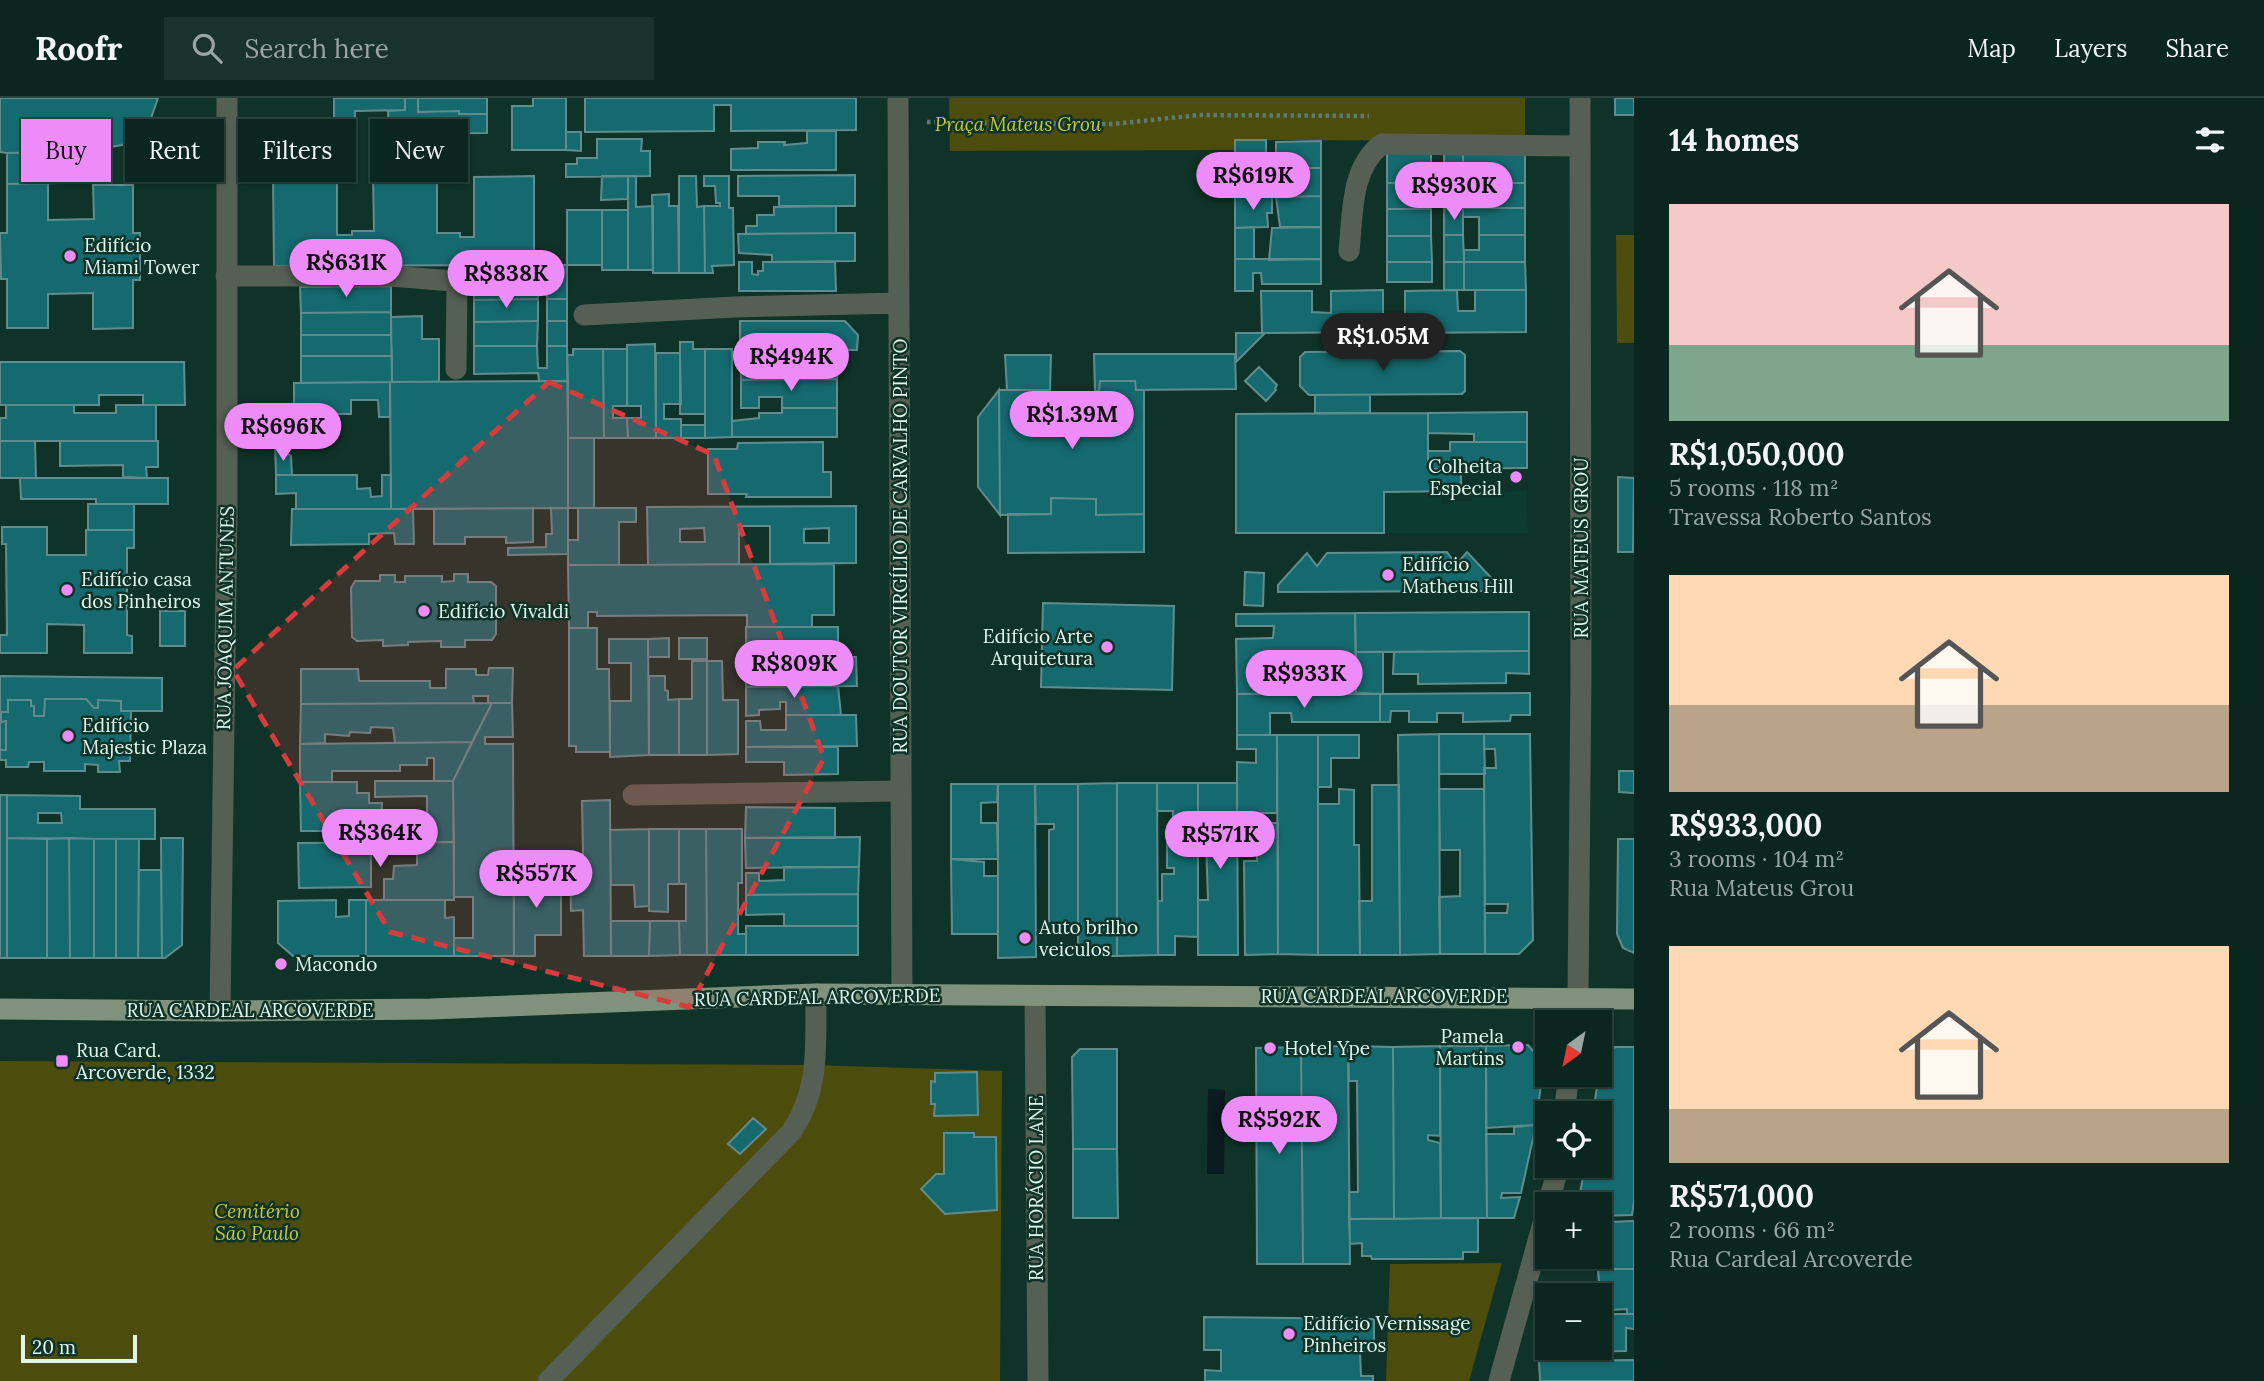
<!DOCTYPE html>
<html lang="en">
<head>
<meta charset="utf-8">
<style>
  body { margin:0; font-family:Lora,serif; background:#19322b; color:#f1f3f6; height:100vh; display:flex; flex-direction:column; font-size:26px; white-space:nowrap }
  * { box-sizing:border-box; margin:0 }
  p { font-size:23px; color:#9aa5a4 }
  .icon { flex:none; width:38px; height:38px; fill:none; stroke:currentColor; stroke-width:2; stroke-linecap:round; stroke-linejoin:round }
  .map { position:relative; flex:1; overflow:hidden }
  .details { display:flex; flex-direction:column; background:#0b261e; width:630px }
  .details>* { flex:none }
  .guide { position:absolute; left:21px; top:21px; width:665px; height:63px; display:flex; gap:14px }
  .needle { width:46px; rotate:213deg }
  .controls { position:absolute; left:1535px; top:912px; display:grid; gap:14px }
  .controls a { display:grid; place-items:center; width:77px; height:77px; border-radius:0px; background:#0b261e; box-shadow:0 2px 5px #0004,0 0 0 2px #2b433c; font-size:35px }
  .scale { position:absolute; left:21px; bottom:18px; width:116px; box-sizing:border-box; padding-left:7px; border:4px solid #e1f5ed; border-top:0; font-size:19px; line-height:24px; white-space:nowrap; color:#e1f5ed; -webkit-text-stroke:5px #0f3328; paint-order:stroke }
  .price { position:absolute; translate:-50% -60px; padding:0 16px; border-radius:24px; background:#ed8cf9; color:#111; font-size:23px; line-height:46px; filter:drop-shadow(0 2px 4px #0008) }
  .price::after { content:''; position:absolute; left:50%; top:42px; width:21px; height:16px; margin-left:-10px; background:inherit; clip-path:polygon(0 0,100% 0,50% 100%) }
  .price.on { background:#222; color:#fff }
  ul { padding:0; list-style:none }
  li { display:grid; align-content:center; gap:14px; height:371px; padding:0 35px }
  li span { display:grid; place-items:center; height:217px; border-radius:0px; color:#555 }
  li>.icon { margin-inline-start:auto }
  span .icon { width:126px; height:126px; fill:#fffc; stroke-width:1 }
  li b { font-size:30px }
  h2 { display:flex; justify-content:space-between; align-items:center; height:84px; padding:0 35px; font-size:30px }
  .chip { padding:0 24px; border-radius:0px; background:#0b261e; box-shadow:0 2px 5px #0004,0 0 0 2px #2b433c; font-size:24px; line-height:63px }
  .chip.on { background:#ed8cf9; color:#111 }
  header { display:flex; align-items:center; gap:42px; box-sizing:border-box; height:98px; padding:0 35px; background:#0b261e; border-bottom:2px solid #2b433c }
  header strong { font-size:33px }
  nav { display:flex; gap:38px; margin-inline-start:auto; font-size:24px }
  .search { width:490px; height:63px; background:#19322b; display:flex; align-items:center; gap:18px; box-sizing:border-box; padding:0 24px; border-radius:0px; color:#9aa5a4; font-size:26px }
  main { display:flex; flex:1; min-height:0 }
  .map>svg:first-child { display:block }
</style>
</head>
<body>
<header>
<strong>Roofr</strong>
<div class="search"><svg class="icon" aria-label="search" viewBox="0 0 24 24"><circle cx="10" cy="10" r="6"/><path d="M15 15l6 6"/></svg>Search here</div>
<nav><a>Map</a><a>Layers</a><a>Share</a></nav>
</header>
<main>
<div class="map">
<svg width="1634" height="1283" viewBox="0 0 1634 1283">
  <rect width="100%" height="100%" fill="#0f3328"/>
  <!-- built -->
  <path fill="#0b3c2f" d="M1441,393V406H1453V403H1472V394L1527,393L1528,435H1384V394Z"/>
  <!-- green -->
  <path fill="#4c4c0d" d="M949,0H1525V43L1235,42V52L950,53Z
    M1616,137H1634V245H1617Z
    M0,963L814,967L1002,973L1000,1283H0Z
    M1502,1165L1469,1283H1386L1390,1166Z"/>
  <!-- water -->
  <path fill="#0c1a22" d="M1208,991L1225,992L1224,1076H1207Z"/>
  <!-- building -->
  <path fill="#156a6f" stroke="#618c8e" stroke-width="2" fill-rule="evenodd" d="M0,0H158L149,26L138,39L122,47L105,50L92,48L81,44L66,32L65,54L7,55L0,54Z
    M334,0H405V12L355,13V20H334Z
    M405,0H418V14L459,13V16H487V35L389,36L388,13L405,12Z
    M418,0H487V16H459V13L418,14Z
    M533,0H566V52H512V8H533Z
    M585,0H856V32L731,33V7H714V33L585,34Z
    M1615,0H1634V17H1615Z
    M807,33H836V72H731V51L758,50V44H785L784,47L807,45Z
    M566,34H581V53L566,52Z
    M597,41H642L641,53H650V78L566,79V66H577V60H597Z
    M1235,42H1266V56H1276V44L1321,43V70H1235Z
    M1525,52V85H1476V74H1469V84L1463,85V53Z
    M1387,53H1431V85H1387Z
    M1444,53H1463V85H1444Z
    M61,54L60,85L7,86V55Z
    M1267,69L1266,99H1235V70Z
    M1279,70H1321V98L1276,99L1277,87H1279Z
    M437,77V135H460V139H474V79L534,78V167L274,168L273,80L337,79V137H352V133H374L373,78Z
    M855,77V108H779V98H738V78Z
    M602,78H628V101L601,102Z
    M628,78H636V109L653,108V172H628Z
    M679,78H696L697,109L704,108L705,175H679Z
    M704,78H729V110H733L734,167L712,168L713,175H705L704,108H720V105H716L715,88H704Z
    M1469,84V96H1476V85H1525V110H1463V85Z
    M48,85V122L94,121L93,87H133V135H140V182H133V230L93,231V195L48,196V230H7V181H1L0,135H7V86Z
    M1387,85H1431V111H1387Z
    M1444,85H1463V110L1444,111Z
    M669,96V108H678L679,175H653L652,97Z
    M1272,98V115H1267L1268,129L1235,130V99Z
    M1321,98V129H1280L1276,99Z
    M836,108V135L746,136V128H757V117H774V109Z
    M1463,110V137H1444V111Z
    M1463,110H1525V137H1479V119H1463Z
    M1387,111H1431V138H1387Z
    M567,112H602V167H567Z
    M602,112H628V172H602Z
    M1254,129V161H1235V130Z
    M1321,129V161L1269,162L1272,130Z
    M836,135H855V163L772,164V157L739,155L738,136Z
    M1444,137H1463L1464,164H1444Z
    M1479,137H1525V164H1464V152H1479Z
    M1387,138H1431L1432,164H1387Z
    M1235,161H1321V186H1262L1261,175H1253V193H1235Z
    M739,164H752V176L758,177V173H763V164H835L836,193H739Z
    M1387,164H1432V184H1387Z
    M1444,164H1464V192H1444Z
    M1464,164H1525L1526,192H1464Z
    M546,167H567V201H547Z
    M537,172L538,201L474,202V173Z
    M391,188V214L301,215L300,189Z
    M1383,192V234L1262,235L1261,193H1312V214L1331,215V193Z
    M1457,192L1458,213H1475V192H1526V234L1405,235V193Z
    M538,201V223L474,224V202Z
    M547,201H567V223H547Z
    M391,214V237H301V215Z
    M422,218V241H439V284H392L391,219Z
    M538,223L537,248H474V224Z
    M547,223H567V248H547Z
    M740,223H845L858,237L857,252H779V245H756V252L740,253Z
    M1236,235H1265L1236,264Z
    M301,237H391L392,258H301Z
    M680,244H693V251H705V316H680Z
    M655,246L656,340H628L627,320H641V308H627V247Z
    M474,248H537L538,270H547V248H567L568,283H539L538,275L474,276Z
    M573,251H603L604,340H568L567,257H573Z
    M603,251H627V308H613V320H627L628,340H604Z
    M705,251H732V339L705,340Z
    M761,252V262H779V252H837V281L741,282L740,253Z
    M1460,253L1465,257V293L1462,296L1309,297L1300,288V259L1305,254Z
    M656,255H680L681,306H664V321H681V340H656Z
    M1094,256H1235L1236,291L1136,292L1135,283H1100L1099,293H1095Z
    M1005,257H1051L1050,292H1007Z
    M301,258H392V284L301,285Z
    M0,264H184L185,307H143V297H99V307H0Z
    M1259,269L1277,287L1275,291L1276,292L1266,303L1245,283Z
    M837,281V310H782V299H759V310H741V282Z
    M568,283V410L391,411L390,284Z
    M1100,283H1135L1136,292H1144V416L1096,417V401L1051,400V416L1000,417L999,292H1050V307H1095V293H1099Z
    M390,284V319H379L378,302H351V316H294V285Z
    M999,292L1000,417L978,389V319Z
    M1315,297H1370V315H1315Z
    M6,307H74V315H116V307H156V343H0V320H6Z
    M782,310H837V339H732V323L759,320V315H782Z
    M1527,314V344H1474V336L1428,335V315Z
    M1428,315V371H1461V393L1384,394V435H1236V316Z
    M681,327H705V340H681Z
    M568,340H594V410H568Z
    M0,343H35L36,380H0Z
    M60,343H158V369H146L147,380L123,379V367L60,368Z
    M823,344V374H831V399H746L747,396H708V351H737L738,345Z
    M1450,344H1527V370L1428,371V353H1450Z
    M275,347L291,358L292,377H276Z
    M276,377H357V391L370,390L371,399L382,398V377H391V411H296V395L276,396Z
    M1618,379L1634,380L1633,454H1618Z
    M20,380H168V406H96V401H21Z
    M1051,400L1096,401V417L1144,416V454L1008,455V416H1051Z
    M88,406H134V432H88Z
    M856,408V465L770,466V428H739V466L648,467L647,409ZM704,430L705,444H680V431ZM829,430V445H804V431Z
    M533,410V444L506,445V439H465V446H434V411Z
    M551,410H568V456L508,457V450L546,449V436H552Z
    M578,410H636V424H619V467H568V442H578Z
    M292,411H413L414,446H395L394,435L369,436V446L291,447Z
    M2,429H47V457H86V432H134V450H127V537L132,538V555H84V527L47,526V555H0V537H7L6,446H2Z
    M1447,454L1456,467L1467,454L1497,486V493L1278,494V487L1307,455L1317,468L1327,455Z
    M834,466V517H812V529H747V517L597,518V514H588V530H569L568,467Z
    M1245,474L1264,475L1263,508L1244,507Z
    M454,476H468V484H491L496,488V536L492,542H465V549H441V543L408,544V547L383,548V542L357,543L352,539L351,490L355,483H380V477H395V484H405V478H442V484L454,483Z
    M1043,505L1174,508L1172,592L1041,589Z
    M160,513H185V548H160Z
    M1529,514V553L1356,554L1355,515Z
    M1355,515L1356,595L1237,596L1236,541L1273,540L1274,528H1236V516Z
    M746,529H838V559H784V549H760L761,559H746Z
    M569,530H597V571H609L610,654H576V648H569Z
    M669,540V559H648V541Z
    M679,540H707V561H679Z
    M609,541H648L649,657L610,659V603H631V565H609Z
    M1529,553V576L1506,575V585L1418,586V576H1393L1394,554Z
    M1356,554H1383V596L1356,595Z
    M746,559H761L760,570H784V559H856L857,588L746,589Z
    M692,563H707V657H679V601H692Z
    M707,563H722L723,602H738V656L707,657Z
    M489,570H513L512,605H488V598H473L474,605L301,606V571H358L359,583H430V590H446V571H476V577H488Z
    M0,578L162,580V613H121V603L98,602V610H94L86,601H45L44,618H34V608H31V602H8V614H1V624L6,623V652H0Z
    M649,578H665V592L668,593V602L679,601V657H649Z
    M838,588L841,617H786V604H780V611L759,612V617L746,618V589Z
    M1530,595V617H1511L1510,623L1463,624V615H1437V624H1409V613H1391L1390,624H1380V596Z
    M1237,596H1380V624H1292L1291,615H1270V637H1237Z
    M45,601H86L94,610H98V602L121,603V613H131L130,663H119L120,674H98V667L85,666V673H44V664H29L28,669H6V662H0V652H6V623L1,624V614H8V602H31V608H34V618H44Z
    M492,605L472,644L395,645L393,630L371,629L370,635L350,634L349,638L325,636V645L300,646L301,606Z
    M492,605H512L513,639H485V646H513L514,858H454V840H473V799H454L453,683Z
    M786,617H856L857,648L746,649V623H760L761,632H786Z
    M1439,636H1484L1485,676H1439Z
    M1439,636L1440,856L1400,857L1398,637Z
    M1484,636H1530L1533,842L1519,856H1485V815H1507L1508,806H1485L1484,670H1496L1495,651H1484Z
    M1237,637H1277V715H1237V664L1256,665V651H1237Z
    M1277,637H1318V857L1278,856Z
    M1318,637H1359V660H1331V689H1318Z
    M472,644L453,683H434V660H427V667H400V673H332V684H300V646Z
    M746,649H838V676L784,677V664H746Z
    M1619,673H1634V695L1619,694Z
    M375,683H453L454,744L402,745V720H427V698L375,699Z
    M300,684H357V695H369V705H382V730H370V733H301Z
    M1117,685V858H1078V686Z
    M1117,685H1157L1158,857L1117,858Z
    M1157,685H1198V839L1175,838V857H1158V802L1162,803V776H1174V770H1167V744H1173V713H1157Z
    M1198,685H1237L1238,857H1198V802H1208L1205,715H1198Z
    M951,686H998L997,704L981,705V725H997L998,761H951Z
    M998,686H1035L1036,859L998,860Z
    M1035,686H1078V835H1049V732L1054,731V726H1036Z
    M1372,687H1399L1400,857H1360L1359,803H1372Z
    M1339,691L1354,692V747H1359L1360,857H1318V706H1339Z
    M1439,691H1484L1485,856H1440L1439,799L1460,798V752H1440Z
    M0,697H7V860H0Z
    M7,697L80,698V711H155V741L7,740ZM38,715H61L62,725H38Z
    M610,702L611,858H584L583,812L571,813L570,756H583L582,703Z
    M746,709L835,710V740H745Z
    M1256,725H1278V856L1245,857L1244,763H1257Z
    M649,731V808L635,809L634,787H611L610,732Z
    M649,731H679V786H668V814L649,813Z
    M679,731H706L707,857H680L679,823H686V786H679Z
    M706,731H742V785H738V836H746V857H707Z
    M860,739L859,769L746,770L745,740Z
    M7,740L47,741V860H7Z
    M69,740L94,741V860H70Z
    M69,740L70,860H47V741Z
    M161,740H183L182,847L165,860H162Z
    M94,741H116V860H94Z
    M116,741H139L138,860H116Z
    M1618,741H1634V855L1623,850L1617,836Z
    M454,744V802H384V781H393L394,768L417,767V754L371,755V789L299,790L298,745Z
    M951,761L984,764V778H998V836H952Z
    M784,769H859L858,796L746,797V775H759V783L784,782Z
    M139,772H161L162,860H138Z
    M514,776H561V837H535V858H514Z
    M858,796V828H784V816L746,817V797Z
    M336,802V819L349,818V802H366V858H293L278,845V803Z
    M366,802H445V820L454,819V858H366Z
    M611,823H650L649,858H611Z
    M650,823H679L680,857L649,858Z
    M746,828H858V857H746Z
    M1528,947L1540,961L1541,986L1536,1027L1486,1030V948Z
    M1348,948L1350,1166H1303L1301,949Z
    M1348,948L1393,949L1394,1121H1349V1094H1358L1357,983H1349Z
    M1440,948V1038L1428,1037V1042L1440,1045L1441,1120L1394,1121L1393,949Z
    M1440,948H1486L1487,1120H1441Z
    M1301,949L1303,1166H1257L1256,950Z
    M1615,949H1634V1104L1632,1117L1600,1118V1106H1578L1585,1068H1600V1015H1593L1601,962Z
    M1080,951H1117V1051H1073L1072,959Z
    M977,974L978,1017L934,1018L935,1006H931V983L935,984V975Z
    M753,1020L766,1031L740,1056L728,1046Z
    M1536,1027L1521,1095H1502L1501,1100L1520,1099L1514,1120H1487L1486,1036H1514V1029Z
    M944,1035H974V1039H996L997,1112L945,1116L921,1091L936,1076H944Z
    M1073,1051H1117L1118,1120H1073Z
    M1478,1120V1154H1463V1161H1372L1371,1158H1362V1145L1350,1146L1349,1121Z
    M1634,1123V1171H1609V1124Z
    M1598,1171H1634V1216H1627V1211L1611,1212L1610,1201L1600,1200Z
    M1600,1216H1634V1231L1626,1230V1253L1570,1254V1250H1600Z
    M1204,1219L1374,1221V1253H1360L1361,1278H1373V1283H1205V1272L1221,1273V1252H1204Z
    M1634,1262V1283H1540L1539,1263Z"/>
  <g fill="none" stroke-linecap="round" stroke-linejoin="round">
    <!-- path -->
    <path stroke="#5c7a70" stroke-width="4.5" stroke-dasharray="3.5 3.5" stroke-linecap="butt" d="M927,24L1113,26L1199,17L1369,18"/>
    <!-- minor -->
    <path stroke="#565f54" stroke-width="21" d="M898,0L902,897
      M1349,153C1353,116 1350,70 1382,46L1580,48
      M226,178H391L453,183L457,187L456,271
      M584,217L735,209L899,205
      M633,697L901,693
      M1035,898L1038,1283
      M220,913L227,410V0
      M1575,924L1578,899L1581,577L1580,0
      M1564,1015L1569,976
      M1548,1106L1559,1068
      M548,1283L792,1033C821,989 815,946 816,896
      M1499,1283L1547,1111"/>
    <!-- major -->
    <path stroke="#80927b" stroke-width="21" d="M0,911L220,913L431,911L816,896L1634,901"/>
  </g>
  <!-- marked area -->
  <path fill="#d73c3c" fill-opacity="0.2" stroke="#d73c3c" stroke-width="5" stroke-dasharray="14 9" stroke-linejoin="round" d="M549,284L714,357L824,660L689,909L390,834L233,572Z"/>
  <!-- markers -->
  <g fill="#ed8cf9" stroke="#0f3328" stroke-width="2.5">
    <circle cx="70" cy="158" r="7"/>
    <circle cx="1516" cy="379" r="7"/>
    <circle cx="1388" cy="477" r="7"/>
    <circle cx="67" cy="492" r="7"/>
    <circle cx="424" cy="513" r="7"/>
    <circle cx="1107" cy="549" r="7"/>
    <circle cx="68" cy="638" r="7"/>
    <circle cx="1025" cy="840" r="7"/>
    <circle cx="281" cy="866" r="7"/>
    <circle cx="1518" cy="949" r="7"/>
    <circle cx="1270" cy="950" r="7"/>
    <rect x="55" y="956" width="14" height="14" rx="3.5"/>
    <circle cx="1289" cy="1236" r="7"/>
  </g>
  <g text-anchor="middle" stroke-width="5" stroke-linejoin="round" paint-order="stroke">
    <!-- park labels -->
    <g font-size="19" font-style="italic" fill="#c9c83c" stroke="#0f3328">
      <text x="1018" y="33">Praça Mateus Grou</text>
      <text x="257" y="1120">Cemitério<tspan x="257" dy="22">São Paulo</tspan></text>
    </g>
    <!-- poi labels -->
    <g font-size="19" fill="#e1f5ed" stroke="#0f3328" text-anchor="start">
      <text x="84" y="154">Edifício<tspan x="84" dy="22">Miami Tower</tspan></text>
      <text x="1502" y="375" text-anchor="end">Colheita<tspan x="1502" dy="22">Especial</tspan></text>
      <text x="1402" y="473">Edifício<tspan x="1402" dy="22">Matheus Hill</tspan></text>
      <text x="81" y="488">Edifício casa<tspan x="81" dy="22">dos Pinheiros</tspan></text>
      <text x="438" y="520">Edifício Vivaldi</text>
      <text x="1093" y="545" text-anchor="end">Edifício Arte<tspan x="1093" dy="22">Arquitetura</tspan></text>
      <text x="82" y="634">Edifício<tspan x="82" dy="22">Majestic Plaza</tspan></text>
      <text x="1039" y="836">Auto brilho<tspan x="1039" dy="22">veiculos</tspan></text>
      <text x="295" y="873">Macondo</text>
      <text x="1504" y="945" text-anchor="end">Pamela<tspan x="1504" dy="22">Martins</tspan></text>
      <text x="1284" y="957">Hotel Ype</text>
      <text x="76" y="959">Rua Card.<tspan x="76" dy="22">Arcoverde, 1332</tspan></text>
      <text x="1303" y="1232">Edifício Vernissage<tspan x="1303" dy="22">Pinheiros</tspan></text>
    </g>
    <!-- street labels -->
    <g font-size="19" fill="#e1f5ed" stroke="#0f3328">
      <text transform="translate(900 448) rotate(-90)" y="7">RUA DOUTOR VIRGÍLIO DE CARVALHO PINTO</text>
      <text transform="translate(1581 450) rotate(-90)" y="7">RUA MATEUS GROU</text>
      <text transform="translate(225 520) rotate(-89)" y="7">RUA JOAQUIM ANTUNES</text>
      <text x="1384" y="905">RUA CARDEAL ARCOVERDE</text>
      <text transform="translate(817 899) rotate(-1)" y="7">RUA CARDEAL ARCOVERDE</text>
      <text x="250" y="919">RUA CARDEAL ARCOVERDE</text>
      <text transform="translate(1036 1090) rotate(-90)" y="7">RUA HORÁCIO LANE</text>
    </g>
  </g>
</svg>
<div class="controls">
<a><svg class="needle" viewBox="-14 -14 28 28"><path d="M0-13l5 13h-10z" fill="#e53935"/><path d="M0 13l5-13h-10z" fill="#9aa5a4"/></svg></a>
<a><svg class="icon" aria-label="locate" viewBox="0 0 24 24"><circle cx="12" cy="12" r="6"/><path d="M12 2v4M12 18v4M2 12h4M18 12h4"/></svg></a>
<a>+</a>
<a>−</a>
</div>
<div class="scale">20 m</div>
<b class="price" style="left:1253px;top:114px">R$619K</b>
<b class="price" style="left:1454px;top:124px">R$930K</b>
<b class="price" style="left:346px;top:201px">R$631K</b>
<b class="price" style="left:506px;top:212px">R$838K</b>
<b class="price on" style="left:1383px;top:275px">R$1.05M</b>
<b class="price" style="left:791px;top:295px">R$494K</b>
<b class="price" style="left:1072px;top:353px">R$1.39M</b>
<b class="price" style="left:283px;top:365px">R$696K</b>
<b class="price" style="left:794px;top:602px">R$809K</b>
<b class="price" style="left:1304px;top:612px">R$933K</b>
<b class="price" style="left:380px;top:771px">R$364K</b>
<b class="price" style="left:1220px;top:773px">R$571K</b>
<b class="price" style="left:536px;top:812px">R$557K</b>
<b class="price" style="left:1279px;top:1058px">R$592K</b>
<div class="guide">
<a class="chip on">Buy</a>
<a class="chip">Rent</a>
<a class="chip">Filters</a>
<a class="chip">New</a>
</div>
</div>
<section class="details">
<h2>14 homes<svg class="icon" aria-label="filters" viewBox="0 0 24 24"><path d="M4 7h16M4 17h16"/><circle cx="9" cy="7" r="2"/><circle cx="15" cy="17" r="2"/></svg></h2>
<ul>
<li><span style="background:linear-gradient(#f6c9c9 65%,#7fa58c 0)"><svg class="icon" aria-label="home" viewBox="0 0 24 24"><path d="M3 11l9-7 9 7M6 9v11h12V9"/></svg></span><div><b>R$1,050,000</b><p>5 rooms · 118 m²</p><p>Travessa Roberto Santos</p></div></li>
<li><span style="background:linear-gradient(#ffd9b3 60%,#b9a48a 0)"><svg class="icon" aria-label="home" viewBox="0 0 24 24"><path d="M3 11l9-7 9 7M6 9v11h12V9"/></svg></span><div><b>R$933,000</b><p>3 rooms · 104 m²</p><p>Rua Mateus Grou</p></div></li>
<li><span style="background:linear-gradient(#ffd9b3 75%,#b9a48a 0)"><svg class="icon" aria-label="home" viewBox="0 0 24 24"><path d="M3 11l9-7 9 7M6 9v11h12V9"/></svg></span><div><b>R$571,000</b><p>2 rooms · 66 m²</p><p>Rua Cardeal Arcoverde</p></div></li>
</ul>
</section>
</main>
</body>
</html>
